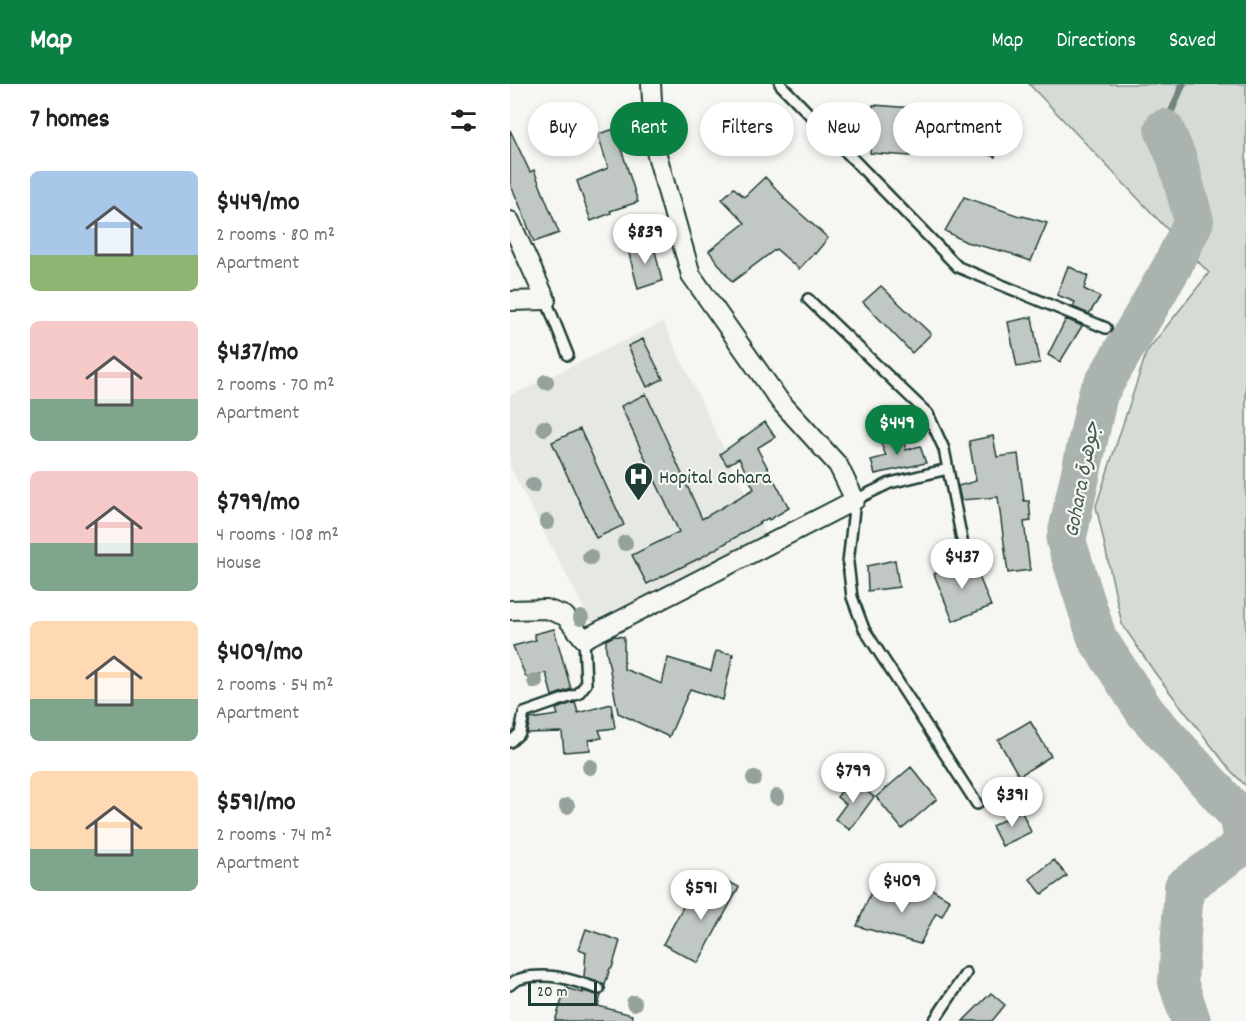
<!DOCTYPE html>
<html lang="en">
<head>
<meta charset="utf-8">
<style>
  body { margin:0; font-family:Dekko,"Playpen Sans Arabic",sans-serif; background:#f2f2f2; color:#222; height:100vh; display:flex; flex-direction:column; font-size:22px; white-space:nowrap }
  * { box-sizing:border-box; margin:0 }
  p { font-size:20px; color:#767676 }
  .icon { flex:none; width:33px; height:33px; fill:none; stroke:currentColor; stroke-width:2; stroke-linecap:round; stroke-linejoin:round }
  .map { position:relative; flex:1; overflow:hidden }
  .details { display:flex; flex-direction:column; background:#fff; width:510px }
  .details>* { flex:none }
  .guide { position:absolute; left:18px; top:18px; width:570px; height:54px; display:flex; gap:12px }
  .scale { position:absolute; left:18px; bottom:15px; width:69px; box-sizing:border-box; padding-left:6px; border:3px solid #1f3d34; border-top:0; font-size:16px; line-height:21px; white-space:nowrap; color:#1f3d34; -webkit-text-stroke:4px #f6f6f2; paint-order:stroke }
  .price { position:absolute; translate:-50% -51px; padding:0 14px; border-radius:21px; background:#fff; color:#222; font-size:20px; line-height:39px; filter:drop-shadow(0 2px 3px #0008) }
  .price::after { content:''; position:absolute; left:50%; top:36px; width:18px; height:14px; margin-left:-9px; background:inherit; clip-path:polygon(0 0,100% 0,50% 100%) }
  .price.active { background:#0b8043; color:#fff }
  ul { padding:0; list-style:none }
  li { display:flex; align-items:center; gap:18px; height:150px; padding:0 30px }
  li span { display:grid; place-items:center; flex:none; width:168px; height:120px; border-radius:9px; color:#555 }
  li>.icon { margin-inline-start:auto }
  span .icon { width:72px; height:72px; fill:#fffc; stroke-width:1 }
  li b { font-size:26px }
  h2 { display:flex; justify-content:space-between; align-items:center; height:72px; padding:0 30px; font-size:26px }
  .pill { padding:0 21px; border-radius:27px; background:#fff; box-shadow:0 3px 9px #0003; font-size:21px; line-height:54px }
  .pill.active { background:#0b8043; color:#fff }
  header { display:flex; align-items:center; gap:36px; box-sizing:border-box; height:84px; padding:0 30px; background:#0b8043; color:#fff }
  header strong { font-size:28px }
  nav { display:flex; gap:33px; margin-inline-start:auto; font-size:21px }
  main { display:flex; flex:1; min-height:0 }
  .map>svg:first-child { display:block }
</style>
</head>
<body>
<header>
<strong>Map</strong>
<nav><a>Map</a><a>Directions</a><a>Saved</a></nav>
</header>
<main>
<section class="details">
<h2>7 homes<svg class="icon" aria-label="filters" viewBox="0 0 24 24"><path d="M4 7h16M4 17h16"/><circle cx="9" cy="7" r="2"/><circle cx="15" cy="17" r="2"/></svg></h2>
<ul>
<li><span style="background:linear-gradient(#a9c7e8 70%,#8fb573 0)"><svg class="icon" aria-label="home" viewBox="0 0 24 24"><path d="M3 11l9-7 9 7M6 9v11h12V9"/></svg></span><div><b>$449/mo</b><p>2 rooms · 80 m²</p><p>Apartment</p></div></li>
<li><span style="background:linear-gradient(#f6c9c9 65%,#7fa58c 0)"><svg class="icon" aria-label="home" viewBox="0 0 24 24"><path d="M3 11l9-7 9 7M6 9v11h12V9"/></svg></span><div><b>$437/mo</b><p>2 rooms · 70 m²</p><p>Apartment</p></div></li>
<li><span style="background:linear-gradient(#f6c9c9 60%,#7fa58c 0)"><svg class="icon" aria-label="home" viewBox="0 0 24 24"><path d="M3 11l9-7 9 7M6 9v11h12V9"/></svg></span><div><b>$799/mo</b><p>4 rooms · 108 m²</p><p>House</p></div></li>
<li><span style="background:linear-gradient(#ffd9b3 65%,#7fa58c 0)"><svg class="icon" aria-label="home" viewBox="0 0 24 24"><path d="M3 11l9-7 9 7M6 9v11h12V9"/></svg></span><div><b>$409/mo</b><p>2 rooms · 54 m²</p><p>Apartment</p></div></li>
<li><span style="background:linear-gradient(#ffd9b3 65%,#7fa58c 0)"><svg class="icon" aria-label="home" viewBox="0 0 24 24"><path d="M3 11l9-7 9 7M6 9v11h12V9"/></svg></span><div><b>$591/mo</b><p>2 rooms · 74 m²</p><p>Apartment</p></div></li>
</ul>
</section>
<div class="map">
<svg width="736" height="937" viewBox="0 0 736 937">
  <rect width="100%" height="100%" fill="#f6f6f2"/>
  <filter id="ink" filterUnits="userSpaceOnUse"><feTurbulence type="fractalNoise" baseFrequency=".0167" numOctaves="2"/><feDisplacementMap in="SourceGraphic" scale="12" xChannelSelector="R" yChannelSelector="G"/><feConvolveMatrix kernelMatrix="1 2 1 2 8 2 1 2 1" color-interpolation-filters="sRGB"/></filter>
  <g filter="url(#ink)">
    <!-- built -->
    <path fill="#e6e8e4" d="M153,238L255,451L82,540L0,383V312Z"/>
    <!-- green -->
    <path fill="#d6dbd6" stroke="#7a8c85" stroke-width="1.5" d="M519,0H736V702L721,687L645,589L612,540L586,422L637,267L699,189Z"/>
    <g fill="none" stroke-linecap="round" stroke-linejoin="round">
      <!-- stream -->
      <path stroke="#72847d" stroke-width="7" d="M654,45L673,0"/>
      <!-- river -->
      <path stroke="#aab3ae" stroke-width="40" d="M654,45L667,75L684,137L662,183L588,310L556,457L587,554L636,629L729,732L735,760L674,803L668,898L681,937"/>
    </g>
    <!-- building -->
    <path fill="#c1c8c3" stroke="#1f3d34" stroke-width="1.5" d="M363,21L403,24L400,72L360,69Z
      M477,40L497,45L485,73L465,65Z
      M105,45L128,118L100,127L101,129L81,137L67,97L98,84L88,50Z
      M0,46L20,88L24,86L49,149L24,158L8,117L0,100Z
      M255,93L274,113L273,114L318,154L305,170L304,169L289,185L266,165L222,198L199,167L235,139L212,115L224,104L234,113Z
      M454,113L512,133L513,132L537,139L521,177L503,171V170L456,158L435,147Z
      M143,158L152,197L128,205L118,165Z
      M558,182L578,192L574,205L590,213L579,230L563,223L565,218L547,211Z
      M371,202L421,250L402,269L353,218Z
      M522,233L530,279L507,283L498,238Z
      M556,235L572,242L550,278L538,271Z
      M133,255L153,295L137,303L118,262Z
      M136,310L192,435L244,405L229,374L217,381L210,370L255,338L265,353L247,364L279,424L259,436L258,434L192,473L137,500L122,471L169,448L111,322Z
      M70,345L114,441L86,454L42,358Z
      M483,352L487,373L508,370L514,417H519L521,437L514,438L520,486L498,489L488,413L451,416L448,402L466,397L459,357Z
      M393,353L396,366L410,362L416,379L365,390L361,376L376,372L370,357Z
      M462,475L481,522L443,537L424,490Z
      M385,476L389,503L358,507L357,482Z
      M44,545L61,605L42,612L36,589L16,593L3,562L26,556L24,550Z
      M104,552L114,553V585L152,600L158,574L201,587L206,567L223,570L213,616L180,605L159,653L108,629L96,565V556Z
      M65,618L68,629L101,620L105,644L89,646L92,654L79,656L80,666L54,668L52,648L17,649L20,635L48,631L46,625Z
      M520,637L541,672L509,692L488,656Z
      M401,683L427,715L392,745L366,713Z
      M341,695L364,713L340,746L325,735L336,720L327,713Z
      M511,726L521,748L492,762L482,742Z
      M544,776L557,792L532,810L520,795Z
      M207,792L229,803L188,879L153,860L179,812L189,826Z
      M415,801L440,816L432,832L426,829L410,860L347,842L363,803L405,817Z
      M76,845L110,857L102,884H100L95,901L91,899L74,893L76,868L69,865Z
      M56,904L73,909V907L87,911H91L88,922L122,931L121,937H45Z
      M481,909L495,921L482,937H453Z"/>
    <g fill="none" stroke-linecap="round" stroke-linejoin="round">
      <defs>
        <path id="lane" d="M270,0L448,183L596,244
          M298,215L418,330L434,365L453,461
          M36,216L58,271
          M438,385L380,399L345,416L338,479L342,513L354,545L467,720
          M0,658L10,649L14,629L68,610L76,600L74,555
          M0,901C8,891 34,891 47,893C61,895 76,901 89,905
          M424,937L456,889"/>
        <path id="street" d="M0,137L36,216L0,217
          M0,526L36,525L55,532L74,555L345,416L328,381L269,316L181,191L145,64L141,0"/>
      </defs>
      <!-- lane casing -->
      <use href="#lane" stroke="#1f3d34" stroke-width="14"/>
      <!-- street casing -->
      <use href="#street" stroke="#1f3d34" stroke-width="22"/>
      <!-- lane -->
      <use href="#lane" stroke="#f6f6f2" stroke-width="9"/>
      <!-- street -->
      <use href="#street" stroke="#f6f6f2" stroke-width="18"/>
    </g>
    <!-- trees -->
    <g fill="#94a29b">
      <circle cx="36" cy="298" r="8"/>
      <circle cx="34" cy="344" r="8"/>
      <circle cx="23" cy="401" r="8"/>
      <circle cx="37" cy="438" r="8"/>
      <circle cx="115" cy="459" r="8"/>
      <circle cx="80" cy="473" r="8"/>
      <circle cx="71" cy="534" r="8"/>
      <circle cx="25" cy="597" r="8"/>
      <circle cx="80" cy="683" r="8"/>
      <circle cx="244" cy="694" r="8"/>
      <circle cx="267" cy="713" r="8"/>
      <circle cx="57" cy="722" r="8"/>
      <circle cx="124" cy="919" r="8"/>
    </g>
  </g>
  <!-- icons -->
  <defs>
    <symbol id="hospital-pin" viewBox="-11 -11 22 30"><path d="M0 17L-7.5 6A9.5 9.5 0 1 1 7.5 6Z" fill="#1f3d34" stroke="#f6f6f2"/><path d="M-5-5h3v3.5h4V-5h3V5h-3V1.5h-4V5h-3Z" fill="#fff"/></symbol>
  </defs>
  <g fill-rule="evenodd">
    <use href="#hospital-pin" x="112" y="376" width="33" height="45"/>
  </g>
  <g text-anchor="middle" stroke-width="4.5" stroke-linejoin="round" paint-order="stroke">
    <!-- poi labels -->
    <g font-size="20" fill="#1f3d34" stroke="#f6f6f2" text-anchor="start">
      <text x="149" y="399">Hopital Gohara</text>
    </g>
    <!-- water labels -->
    <g font-size="21" font-style="italic" fill="#425a52" stroke="#f6f6f2">
      <text transform="translate(571 395) rotate(-79)" y="7">Gohara جوهرة</text>
    </g>
  </g>
</svg>
<div class="scale">20 m</div>
<b class="price" style="left:135px;top:181px">$839</b>
<b class="price active" style="left:387px;top:372px">$449</b>
<b class="price" style="left:452px;top:506px">$437</b>
<b class="price" style="left:343px;top:720px">$799</b>
<b class="price" style="left:502px;top:744px">$391</b>
<b class="price" style="left:392px;top:830px">$409</b>
<b class="price" style="left:191px;top:837px">$591</b>
<div class="guide">
<a class="pill">Buy</a>
<a class="pill active">Rent</a>
<a class="pill">Filters</a>
<a class="pill">New</a>
<a class="pill">Apartment</a>
</div>
</div>
</main>
</body>
</html>
